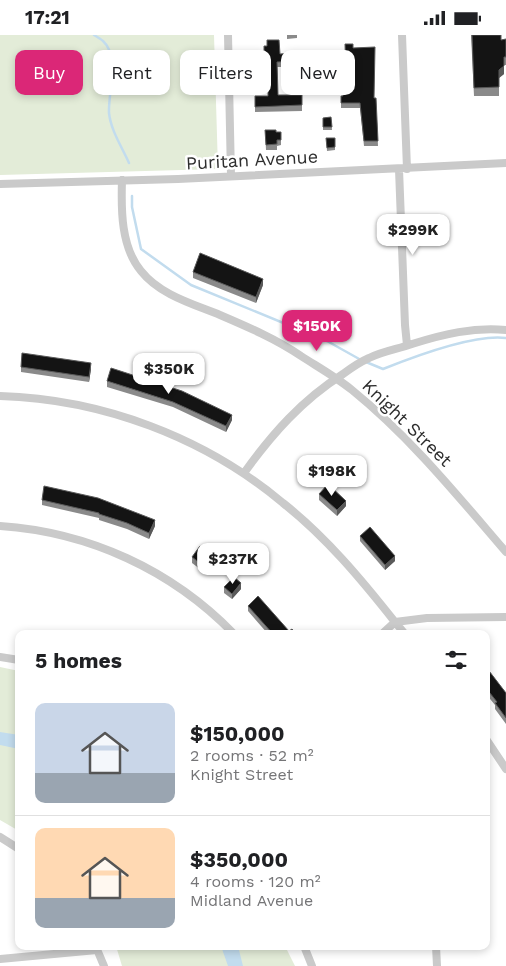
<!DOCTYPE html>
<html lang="en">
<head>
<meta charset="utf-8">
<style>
  body { margin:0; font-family:"Work Sans",sans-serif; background:#f2f2f2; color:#202124; height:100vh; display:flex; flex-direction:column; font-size:19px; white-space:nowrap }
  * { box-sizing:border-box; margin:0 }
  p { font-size:16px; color:#757577 }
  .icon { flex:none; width:28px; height:28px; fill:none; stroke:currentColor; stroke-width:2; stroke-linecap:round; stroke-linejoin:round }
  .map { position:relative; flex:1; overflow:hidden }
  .panel { position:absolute; left:15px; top:595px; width:475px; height:320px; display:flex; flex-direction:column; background:#fff; border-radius:10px; box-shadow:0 2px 8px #0003 }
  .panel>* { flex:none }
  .top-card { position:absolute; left:15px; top:15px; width:476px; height:45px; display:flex; gap:10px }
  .price { position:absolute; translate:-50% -42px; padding:0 11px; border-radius:10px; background:#fff; color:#222; font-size:16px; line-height:32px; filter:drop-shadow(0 1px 2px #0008) }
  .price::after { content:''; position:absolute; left:50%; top:30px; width:15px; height:11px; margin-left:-8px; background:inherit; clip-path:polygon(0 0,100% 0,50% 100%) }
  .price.current { background:#db2777; color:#fff }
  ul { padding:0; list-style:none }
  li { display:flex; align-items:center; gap:15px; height:125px; padding:0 20px }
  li+li { border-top:1px solid #e0e0e0 }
  li span { display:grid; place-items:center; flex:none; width:140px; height:100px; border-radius:10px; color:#555 }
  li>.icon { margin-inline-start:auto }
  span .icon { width:60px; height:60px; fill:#fffc; stroke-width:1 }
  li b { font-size:21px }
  h2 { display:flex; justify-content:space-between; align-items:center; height:60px; padding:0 20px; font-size:21px }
  .tag { padding:0 18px; border-radius:10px; background:#fff; box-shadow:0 2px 8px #0003; font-size:18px; line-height:45px }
  .tag.current { background:#db2777; color:#fff }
  .status { display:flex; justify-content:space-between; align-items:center; height:35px; padding:0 25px; background:#fff; direction:ltr }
  .status svg { height:14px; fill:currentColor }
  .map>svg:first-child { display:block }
</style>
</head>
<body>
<div class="status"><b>17:21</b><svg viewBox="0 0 49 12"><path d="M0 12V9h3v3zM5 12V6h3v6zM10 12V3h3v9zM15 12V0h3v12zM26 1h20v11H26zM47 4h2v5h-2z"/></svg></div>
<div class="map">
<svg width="506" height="931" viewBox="0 0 506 931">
  <rect width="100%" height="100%" fill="#fff"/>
  <!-- green -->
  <path fill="#e3ecd8" d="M0,0H214L218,134L0,140Z
    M0,632L19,636V796L0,785Z
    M116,911H285L295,931H122Z"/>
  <!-- water -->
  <path fill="#c2dcee" d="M0,697L19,700V714L0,710Z
    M221,911H238L243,931H228Z"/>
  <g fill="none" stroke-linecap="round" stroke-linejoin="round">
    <!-- stream -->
    <path stroke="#c2dcee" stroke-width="2.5" d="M94,0C97,2 101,4 103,6C120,21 108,58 109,78C111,96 122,112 129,128
      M132,161V172L141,214L191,250L327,306L361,325
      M366,327L383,334C413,322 475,299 506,303"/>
    <!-- street -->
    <path stroke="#cacaca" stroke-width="8" d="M228,0L231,141
      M402,0L407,134
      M399,134L405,290L407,310
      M122,145C121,175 121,212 141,236C160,260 193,269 220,280C248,292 276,304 301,321C318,332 336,342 352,355C410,402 457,460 506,517
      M0,149L178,144L506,128
      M0,361C102,364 204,402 283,468C326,502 361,544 395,587L427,583L506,582
      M244,438C272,399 302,365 343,339C351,333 360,327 369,323C383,316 398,314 412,309C444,299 473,292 506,295
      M0,491C89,497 172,535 234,599
      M382,599L395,587L405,599
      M0,622L19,625
      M486,704L506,734
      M0,802L19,814
      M304,911L312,931
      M436,911L437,931
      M96,912L104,931
      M0,924L97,915"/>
  </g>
  <!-- wall -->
  <path fill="#8a8a8a" d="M287,0H297V3L287,4Z
    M471,0H501V5L506,4V30H504V39L499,43V61H474Z
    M264,11L280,19L297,18V32H277L278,60H302V76L255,77V61H268V52H264V39H267V23H264Z
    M353,13L374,63H376L378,111H364L360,73H341V61H343Z
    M331,82L332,95H323V83Z
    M265,95L276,97H281V110L277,111V115H266Z
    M326,103L335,112V115L327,116Z
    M193,237L263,250L256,268L193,243Z
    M21,332L91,334L89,347L21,337Z
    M107,346L232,385L226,397L173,372L107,352Z
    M319,459L346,471L337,481L319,465Z
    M98,463L155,491L149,504L127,494L99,485V483L42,470V465Z
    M360,501L395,526L385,535L360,506Z
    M192,522H208L200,534L192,528Z
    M224,552L241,554L232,564L224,558Z
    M248,571L289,596L296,599H268L248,576Z
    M486,632L506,658V689L495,674V670L486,659Z"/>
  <!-- shaded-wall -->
  <path fill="#5a5a5a" d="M504,31V39L499,43V35Z
    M263,244V250L256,268V262Z
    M91,328V334L89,347V342Z
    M232,380V385L226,397V391Z
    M346,466V471L337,481V475Z
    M155,485V491L149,504V498Z
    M208,517V522L200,534V528Z
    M395,521V526L385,535V530Z
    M241,548V554L232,564V559Z"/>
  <!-- building -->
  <path fill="#141414" stroke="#5a5a5a" d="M472,0H501V5L506,4V22H504V31L499,35V52L474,53Z
    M267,5H279L280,19L297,18V26L277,27L278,60H302V70L255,72V61H268V47H264V39H268L267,18H264V11H267Z
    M345,9H353V13L375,12L374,63H376L378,106H364L360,68H341V61H343V44H346Z
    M331,82L332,92H323V83Z
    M265,95H276V97H281V105H277V109L266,110Z
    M326,103H335V112L327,113Z
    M200,218L263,244L256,262L193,237Z
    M22,318L91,328L89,342L21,332Z
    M111,333L182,356L232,380L226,391L173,367L107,346Z
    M328,449L346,466L337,475L319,459Z
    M44,451L98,463L155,485L149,498L127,488L99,479V478L42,465Z
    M370,492L395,521L385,530L360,501Z
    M200,511L208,517L200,528L192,522Z
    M234,542L241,548L232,559L224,552Z
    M258,561L289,596L292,594L296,599H273L248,571Z
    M486,632L506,658V683L495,668L497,667L486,653Z"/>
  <g text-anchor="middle" stroke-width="5" stroke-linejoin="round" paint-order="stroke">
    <!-- street labels -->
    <g font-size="18" fill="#2d2d2d" stroke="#fff">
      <text transform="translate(252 125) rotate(-3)" y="6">Puritan Avenue</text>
      <text transform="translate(407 388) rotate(44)" y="6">Knight Street</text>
    </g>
  </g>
</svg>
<b class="price" style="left:413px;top:221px">$299K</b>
<b class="price current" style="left:317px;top:317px">$150K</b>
<b class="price" style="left:169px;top:360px">$350K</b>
<b class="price" style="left:332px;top:462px">$198K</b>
<b class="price" style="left:233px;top:550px">$237K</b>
<div class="top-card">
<a class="tag current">Buy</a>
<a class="tag">Rent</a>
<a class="tag">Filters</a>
<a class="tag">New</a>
</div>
<section class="panel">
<h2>5 homes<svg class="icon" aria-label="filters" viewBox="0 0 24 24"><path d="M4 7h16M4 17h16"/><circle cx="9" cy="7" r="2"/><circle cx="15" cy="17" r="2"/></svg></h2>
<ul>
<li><span style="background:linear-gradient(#c9d6e8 70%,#9aa5b1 0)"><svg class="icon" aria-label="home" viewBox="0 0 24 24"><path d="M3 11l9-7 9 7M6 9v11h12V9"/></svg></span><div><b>$150,000</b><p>2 rooms · 52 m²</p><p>Knight Street</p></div></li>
<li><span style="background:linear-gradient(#ffd9b3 70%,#9aa5b1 0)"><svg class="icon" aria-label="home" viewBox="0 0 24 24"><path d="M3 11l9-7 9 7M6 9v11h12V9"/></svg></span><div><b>$350,000</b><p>4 rooms · 120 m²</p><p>Midland Avenue</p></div></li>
</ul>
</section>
</div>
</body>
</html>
